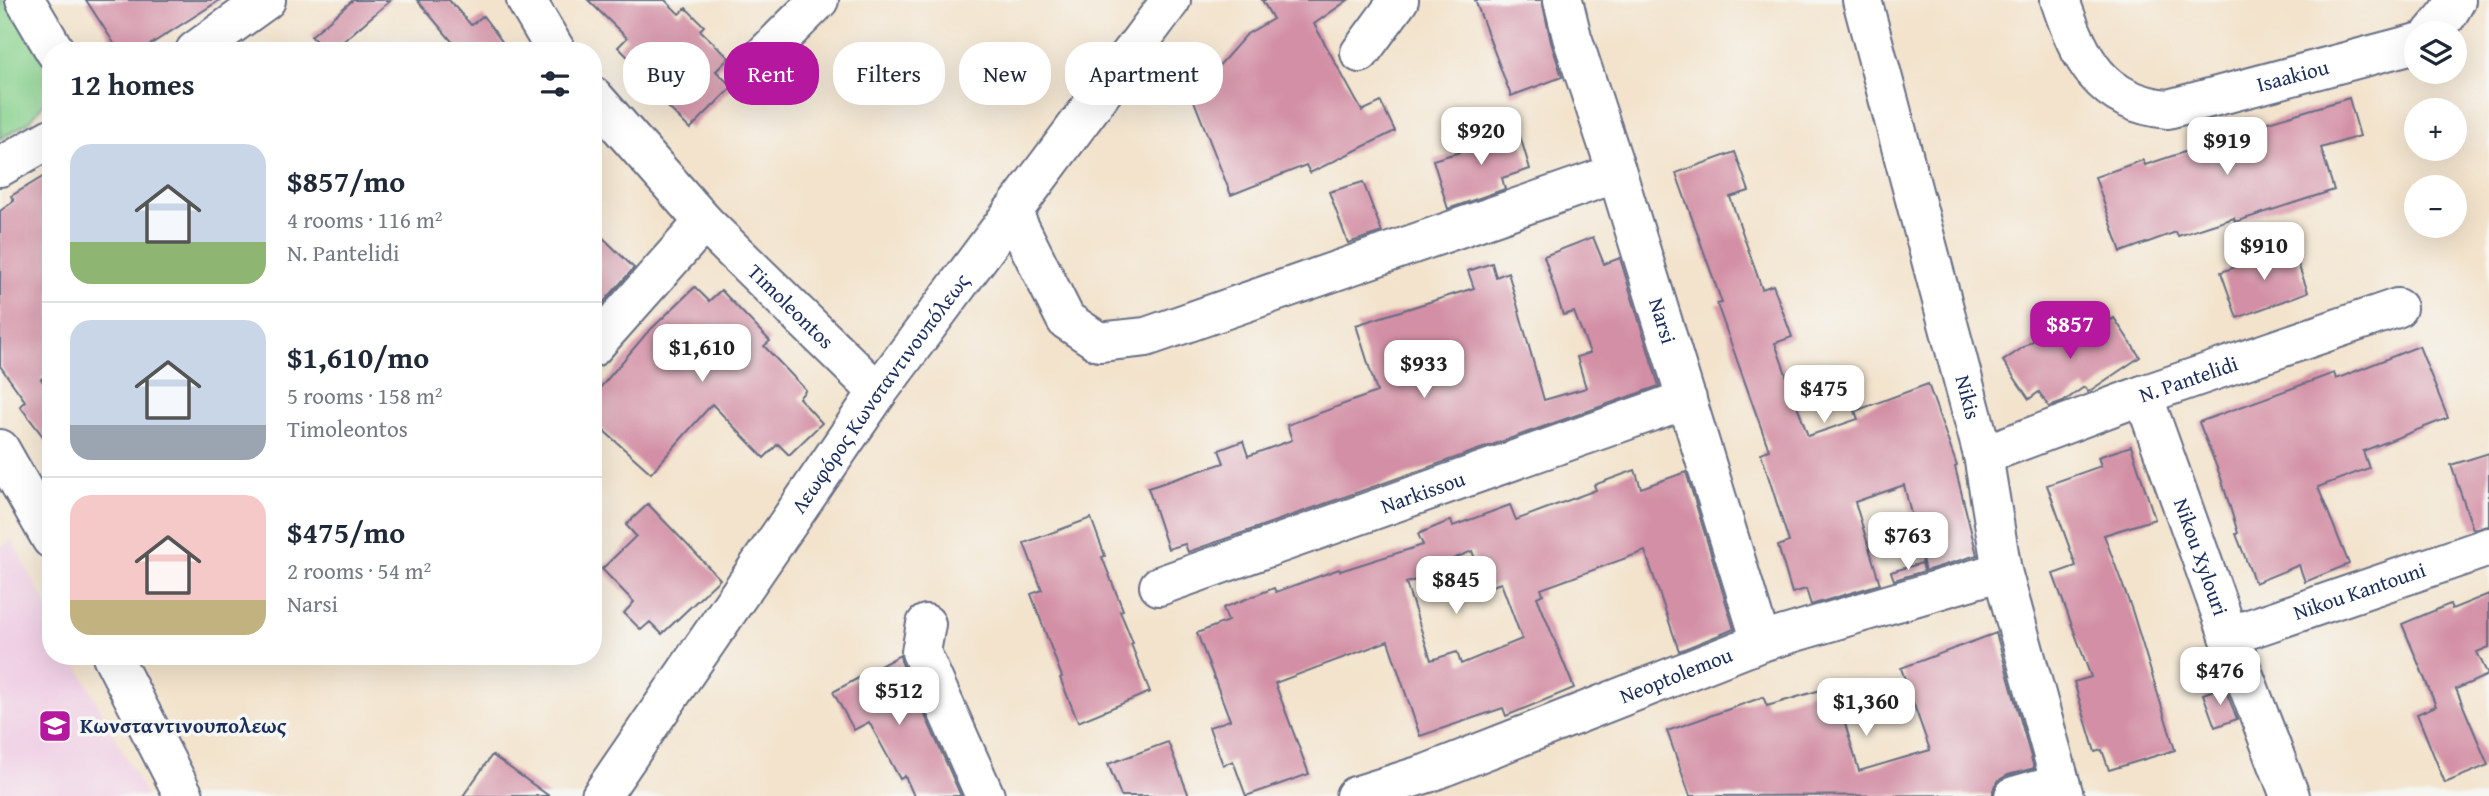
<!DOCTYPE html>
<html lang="en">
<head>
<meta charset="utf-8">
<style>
  body { margin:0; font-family:"Gentium Book Plus",serif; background:#f2f2f3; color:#1f2937; height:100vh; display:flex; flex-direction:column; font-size:26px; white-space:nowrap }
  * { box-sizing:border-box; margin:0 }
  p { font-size:23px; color:#747a83 }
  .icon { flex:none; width:38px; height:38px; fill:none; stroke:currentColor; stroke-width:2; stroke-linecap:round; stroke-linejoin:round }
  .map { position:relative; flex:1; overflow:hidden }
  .details { position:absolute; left:42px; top:42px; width:560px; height:623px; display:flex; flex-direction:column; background:#fff; border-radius:28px; box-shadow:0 7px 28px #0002 }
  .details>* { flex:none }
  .hud { position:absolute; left:623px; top:42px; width:665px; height:63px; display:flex; gap:14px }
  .fabs { position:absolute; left:2404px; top:21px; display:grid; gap:14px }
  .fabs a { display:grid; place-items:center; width:63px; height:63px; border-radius:50%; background:#fff; box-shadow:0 7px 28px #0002; font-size:35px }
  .price { position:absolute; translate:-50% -60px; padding:0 16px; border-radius:14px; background:#fff; color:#222; font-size:23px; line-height:46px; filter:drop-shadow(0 2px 4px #0008) }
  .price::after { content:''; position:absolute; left:50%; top:42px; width:21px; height:16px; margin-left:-10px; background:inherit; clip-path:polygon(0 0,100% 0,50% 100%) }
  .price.selected { background:#b5179e; color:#fff }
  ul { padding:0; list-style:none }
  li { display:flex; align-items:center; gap:21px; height:175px; padding:0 28px }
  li+li { border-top:2px solid #e0e1e3 }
  li span { display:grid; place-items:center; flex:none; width:196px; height:140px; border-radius:21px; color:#555 }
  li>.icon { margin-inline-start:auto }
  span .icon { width:84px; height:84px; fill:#fffc; stroke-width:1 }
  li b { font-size:30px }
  h2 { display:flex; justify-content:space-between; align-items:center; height:84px; padding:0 28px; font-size:30px }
  .chip { padding:0 24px; border-radius:28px; background:#fff; box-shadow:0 7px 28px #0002; font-size:24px; line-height:63px }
  .chip.selected { background:#b5179e; color:#fff }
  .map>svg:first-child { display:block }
</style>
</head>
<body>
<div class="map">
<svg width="2489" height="796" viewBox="0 0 2489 796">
  <rect width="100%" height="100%" fill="#f6f6f2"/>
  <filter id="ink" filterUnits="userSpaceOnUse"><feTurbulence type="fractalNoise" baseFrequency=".0143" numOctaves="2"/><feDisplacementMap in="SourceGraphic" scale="14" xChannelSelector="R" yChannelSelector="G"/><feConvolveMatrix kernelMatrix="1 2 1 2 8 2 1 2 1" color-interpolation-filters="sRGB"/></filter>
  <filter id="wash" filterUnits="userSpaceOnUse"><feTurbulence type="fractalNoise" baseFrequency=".00686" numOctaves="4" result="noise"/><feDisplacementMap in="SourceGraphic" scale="28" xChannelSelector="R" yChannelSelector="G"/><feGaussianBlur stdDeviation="1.57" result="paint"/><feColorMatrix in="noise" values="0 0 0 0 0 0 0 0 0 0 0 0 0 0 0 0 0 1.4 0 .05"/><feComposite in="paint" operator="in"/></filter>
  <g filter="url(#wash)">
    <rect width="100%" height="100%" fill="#f3e3cc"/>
    <!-- built -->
    <path fill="#f0d0e5" d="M12,540L51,614V656H73L146,796H0V547Z"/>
    <!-- green -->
    <path fill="#89d28e" stroke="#528076" stroke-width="2" d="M0,0H8L51,75V94L30,121L0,139Z"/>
    <g id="blocks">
      <!-- building -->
      <path fill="#d38fa5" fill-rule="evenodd" d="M86,0H220L140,51H119Z
        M353,0H391L332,51H325L311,36Z
        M417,0H449L471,25L483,16L509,51H460Z
        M588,0H665L679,14L686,8L704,26L700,30L729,58L716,71L732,87L690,129L649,88L654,84L618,47L627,38Z
        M1262,0H1348L1314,24L1362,111L1381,102L1395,131L1310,173L1306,165L1231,195L1192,96L1247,34L1273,19Z
        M1475,0H1542L1551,42L1562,77L1511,96Z
        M2349,98L2360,136L2321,148L2334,190L2235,222L2234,218L2178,236L2176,232L2121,252L2095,177L2143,160L2145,165L2248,131V128Z
        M1517,126L1530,169L1502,178L1505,189L1448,209L1433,160L1467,150L1465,142Z
        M1735,152L1749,191L1730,197L1762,289L1773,285L1792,337L1775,343L1808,436L1858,419L1855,411L1928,384L1957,466L1955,467L1977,555L1925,571L1904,485L1855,502L1880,584L1811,605L1806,589L1792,593L1778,546L1789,542L1761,453L1769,450L1717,304L1722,303L1676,173Z
        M51,172V372L41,379L51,393V447L20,406L25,401L0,366V211L14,201L11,196Z
        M1363,182L1382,232L1348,243L1329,192Z
        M593,228L634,268L593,314Z
        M1593,237L1604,264L1620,258L1659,386L1188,552L1185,544L1168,549L1148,488L1224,463L1219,450L1243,441L1248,456L1292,440L1287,425L1377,392L1356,325L1474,288L1468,271L1492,263L1496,277L1508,272L1544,400L1586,388L1577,357L1590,353L1574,312L1563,315L1544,256Z
        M2292,247L2308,292L2237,318L2221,272Z
        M695,287L709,301L721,290L770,341L764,346L806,390L799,398L822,423L789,455L778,444L764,458L712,404L651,473L593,421V396L646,334Z
        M2068,317L2083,339L2114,318L2140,357L2088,392L2084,387L2063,402L2049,407L2039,392L2029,399L2003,361Z
        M2419,346L2448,418L2363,451L2369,468L2318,487L2349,564L2305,582L2299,565L2255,583L2236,534L2238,533L2221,478L2199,422L2334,373L2336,379Z
        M2131,446L2155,519L2104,535L2132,610L2175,750L2109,770L2102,750L2095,752L2074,682L2091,677L2053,574L2076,566L2047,485L2101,466L2098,457Z
        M2489,453V526L2473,529L2451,465Z
        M1635,470L1641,488L1686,472L1734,629L1679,651L1645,551L1541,589L1543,594L1537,597L1574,688L1506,716L1503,708L1420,736L1388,641L1275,683L1309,774L1246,796L1233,761L1223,765L1209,727L1230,720L1197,633L1228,621L1223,608L1274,588L1276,592L1339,569L1340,571L1423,545L1418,534L1451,520L1453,526L1510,505L1516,520L1596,490L1594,485ZM1472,551L1486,588L1501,583L1522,639L1461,664L1457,652L1431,660L1406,583L1423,578L1421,572Z
        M648,504L720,579L662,634L650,622L641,630L624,613L634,602L602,569L636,536L626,525Z
        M1091,518L1105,556L1102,557L1123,610L1120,611L1133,643L1131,644L1150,692L1078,722L1060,678L1062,677L1031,594L1042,590L1024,543Z
        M1922,563L1924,571L1894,580L1891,572Z
        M2489,594V647L2477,652L2488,675L2456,689L2488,765L2445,783L2417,714L2436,706L2402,624L2450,604L2452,609Z
        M1996,633L2034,768L2008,775L1999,780L1993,790V795L1690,796L1667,731L1763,697L1767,706L1834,686L1859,771L1930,750L1901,668Z
        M900,655L901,661L961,796H914L905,776L900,779L869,722L854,730L833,692Z
        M2224,686L2237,719L2215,727L2203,694Z
        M1168,742L1189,796H1121L1108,764Z
        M492,755L549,796H463Z"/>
    </g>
  </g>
  <g filter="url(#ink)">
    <use href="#blocks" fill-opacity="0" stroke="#676e84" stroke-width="2"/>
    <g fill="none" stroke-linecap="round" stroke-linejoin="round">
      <defs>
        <g id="minor">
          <path d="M25,0L55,51"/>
          <path d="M526,0L556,51"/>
          <path id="s1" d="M1563,0L1572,37L1617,173L1761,642"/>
          <path id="s2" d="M1862,0L1983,455L2002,571L2064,796"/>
          <path id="s3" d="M2060,0C2079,58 2101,103 2168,109L2417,43"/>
          <path d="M2432,33L2448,14L2456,0"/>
          <path d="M195,51L266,0"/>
          <path d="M1360,53L1399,0"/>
          <path d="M763,56L819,0"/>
          <path id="s4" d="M593,96L704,222L878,392"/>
          <path d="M0,167L51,138"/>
          <path d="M1012,212L1066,320L1099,342L1146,337L1617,173"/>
          <path d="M593,347L704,222"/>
          <path id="s5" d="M2143,395L2229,636L2290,796"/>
          <path d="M0,449L51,539"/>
          <path id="s6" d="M1983,455L2143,395L2397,308"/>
          <path id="s7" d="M1159,586L1687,399"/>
          <path d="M926,624L921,652L985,796"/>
          <path id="s8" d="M2229,636L2489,547"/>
          <path d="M112,656L184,796"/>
          <path id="s9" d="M601,796L878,392L1171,0"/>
          <path id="s10" d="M1355,796L1428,773L1761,642L2002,571"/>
          <path d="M2014,796L2060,783"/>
        </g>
      </defs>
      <!-- minor casing -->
      <use href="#minor" stroke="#676e84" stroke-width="42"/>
      <!-- minor -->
      <use href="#minor" stroke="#fff" stroke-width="38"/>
    </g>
  </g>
  <!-- icons -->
  <defs>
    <symbol id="school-square" viewBox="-11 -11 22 22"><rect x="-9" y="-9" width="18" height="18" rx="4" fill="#b5179e" stroke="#f6f6f2"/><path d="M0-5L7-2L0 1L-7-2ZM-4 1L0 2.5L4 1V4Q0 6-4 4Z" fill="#fff"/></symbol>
  </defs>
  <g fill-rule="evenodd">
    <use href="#school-square" x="36" y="707" width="38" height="38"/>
  </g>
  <g text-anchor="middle" stroke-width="7" stroke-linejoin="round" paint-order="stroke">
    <!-- street labels -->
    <g font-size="21" fill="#1b2f5e" stroke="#f6f6f2">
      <text dy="7" stroke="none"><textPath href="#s3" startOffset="294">Isaakiou</textPath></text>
      <text dy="7" stroke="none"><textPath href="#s4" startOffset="289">Timoleontos</textPath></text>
      <text dy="7" stroke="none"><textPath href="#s1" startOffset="336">Narsi</textPath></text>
      <text dy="7" stroke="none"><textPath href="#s6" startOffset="219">N. Pantelidi</textPath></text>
      <text dy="7" stroke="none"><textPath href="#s9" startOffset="490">Λεωφόρος Κωνσταντινουπόλεως</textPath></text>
      <text dy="7" stroke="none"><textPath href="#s2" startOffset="411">Nikis</textPath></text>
      <text dy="7" stroke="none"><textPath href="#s7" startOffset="280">Narkissou</textPath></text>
      <text dy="7" stroke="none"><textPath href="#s5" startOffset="172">Nikou Xylouri</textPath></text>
      <text dy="7" stroke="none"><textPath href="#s8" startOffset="138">Nikou Kantouni</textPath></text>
      <text dy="7" stroke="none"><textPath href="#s10" startOffset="343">Neoptolemou</textPath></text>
    </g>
    <!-- poi labels -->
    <g font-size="21" font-weight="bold" fill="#1b2f5e" stroke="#f6f6f2" text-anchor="start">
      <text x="80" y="733">Κωνσταντινουπολεως</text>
    </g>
  </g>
</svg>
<div class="fabs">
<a><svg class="icon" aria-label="layers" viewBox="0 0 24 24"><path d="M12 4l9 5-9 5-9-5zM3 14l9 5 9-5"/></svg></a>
<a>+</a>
<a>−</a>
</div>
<b class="price" style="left:1481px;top:167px">$920</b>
<b class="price" style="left:2227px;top:177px">$919</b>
<b class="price" style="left:2264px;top:282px">$910</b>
<b class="price selected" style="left:2070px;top:361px">$857</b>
<b class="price" style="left:702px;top:384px">$1,610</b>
<b class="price" style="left:1424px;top:400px">$933</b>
<b class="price" style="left:1824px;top:425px">$475</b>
<b class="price" style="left:1908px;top:572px">$763</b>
<b class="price" style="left:1456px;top:616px">$845</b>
<b class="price" style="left:2220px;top:707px">$476</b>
<b class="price" style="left:899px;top:727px">$512</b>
<b class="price" style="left:1866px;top:738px">$1,360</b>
<div class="hud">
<a class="chip">Buy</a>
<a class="chip selected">Rent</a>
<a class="chip">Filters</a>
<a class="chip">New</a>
<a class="chip">Apartment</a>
</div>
<section class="details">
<h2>12 homes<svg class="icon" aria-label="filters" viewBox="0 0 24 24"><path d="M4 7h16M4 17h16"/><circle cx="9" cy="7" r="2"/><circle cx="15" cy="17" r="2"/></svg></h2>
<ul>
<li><span style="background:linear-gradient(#c9d6e8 70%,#8fb573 0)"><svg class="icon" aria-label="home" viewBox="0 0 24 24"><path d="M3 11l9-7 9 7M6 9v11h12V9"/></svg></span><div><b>$857/mo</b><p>4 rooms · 116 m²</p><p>N. Pantelidi</p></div></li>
<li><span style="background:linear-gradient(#c9d6e8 75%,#9aa5b1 0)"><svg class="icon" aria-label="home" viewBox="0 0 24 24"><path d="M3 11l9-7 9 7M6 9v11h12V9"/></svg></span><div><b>$1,610/mo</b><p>5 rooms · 158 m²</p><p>Timoleontos</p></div></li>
<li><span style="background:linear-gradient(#f6c9c9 75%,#c2b280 0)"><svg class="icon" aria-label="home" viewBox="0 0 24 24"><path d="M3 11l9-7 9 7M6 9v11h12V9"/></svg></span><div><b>$475/mo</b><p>2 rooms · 54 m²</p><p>Narsi</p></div></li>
</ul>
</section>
</div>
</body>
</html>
